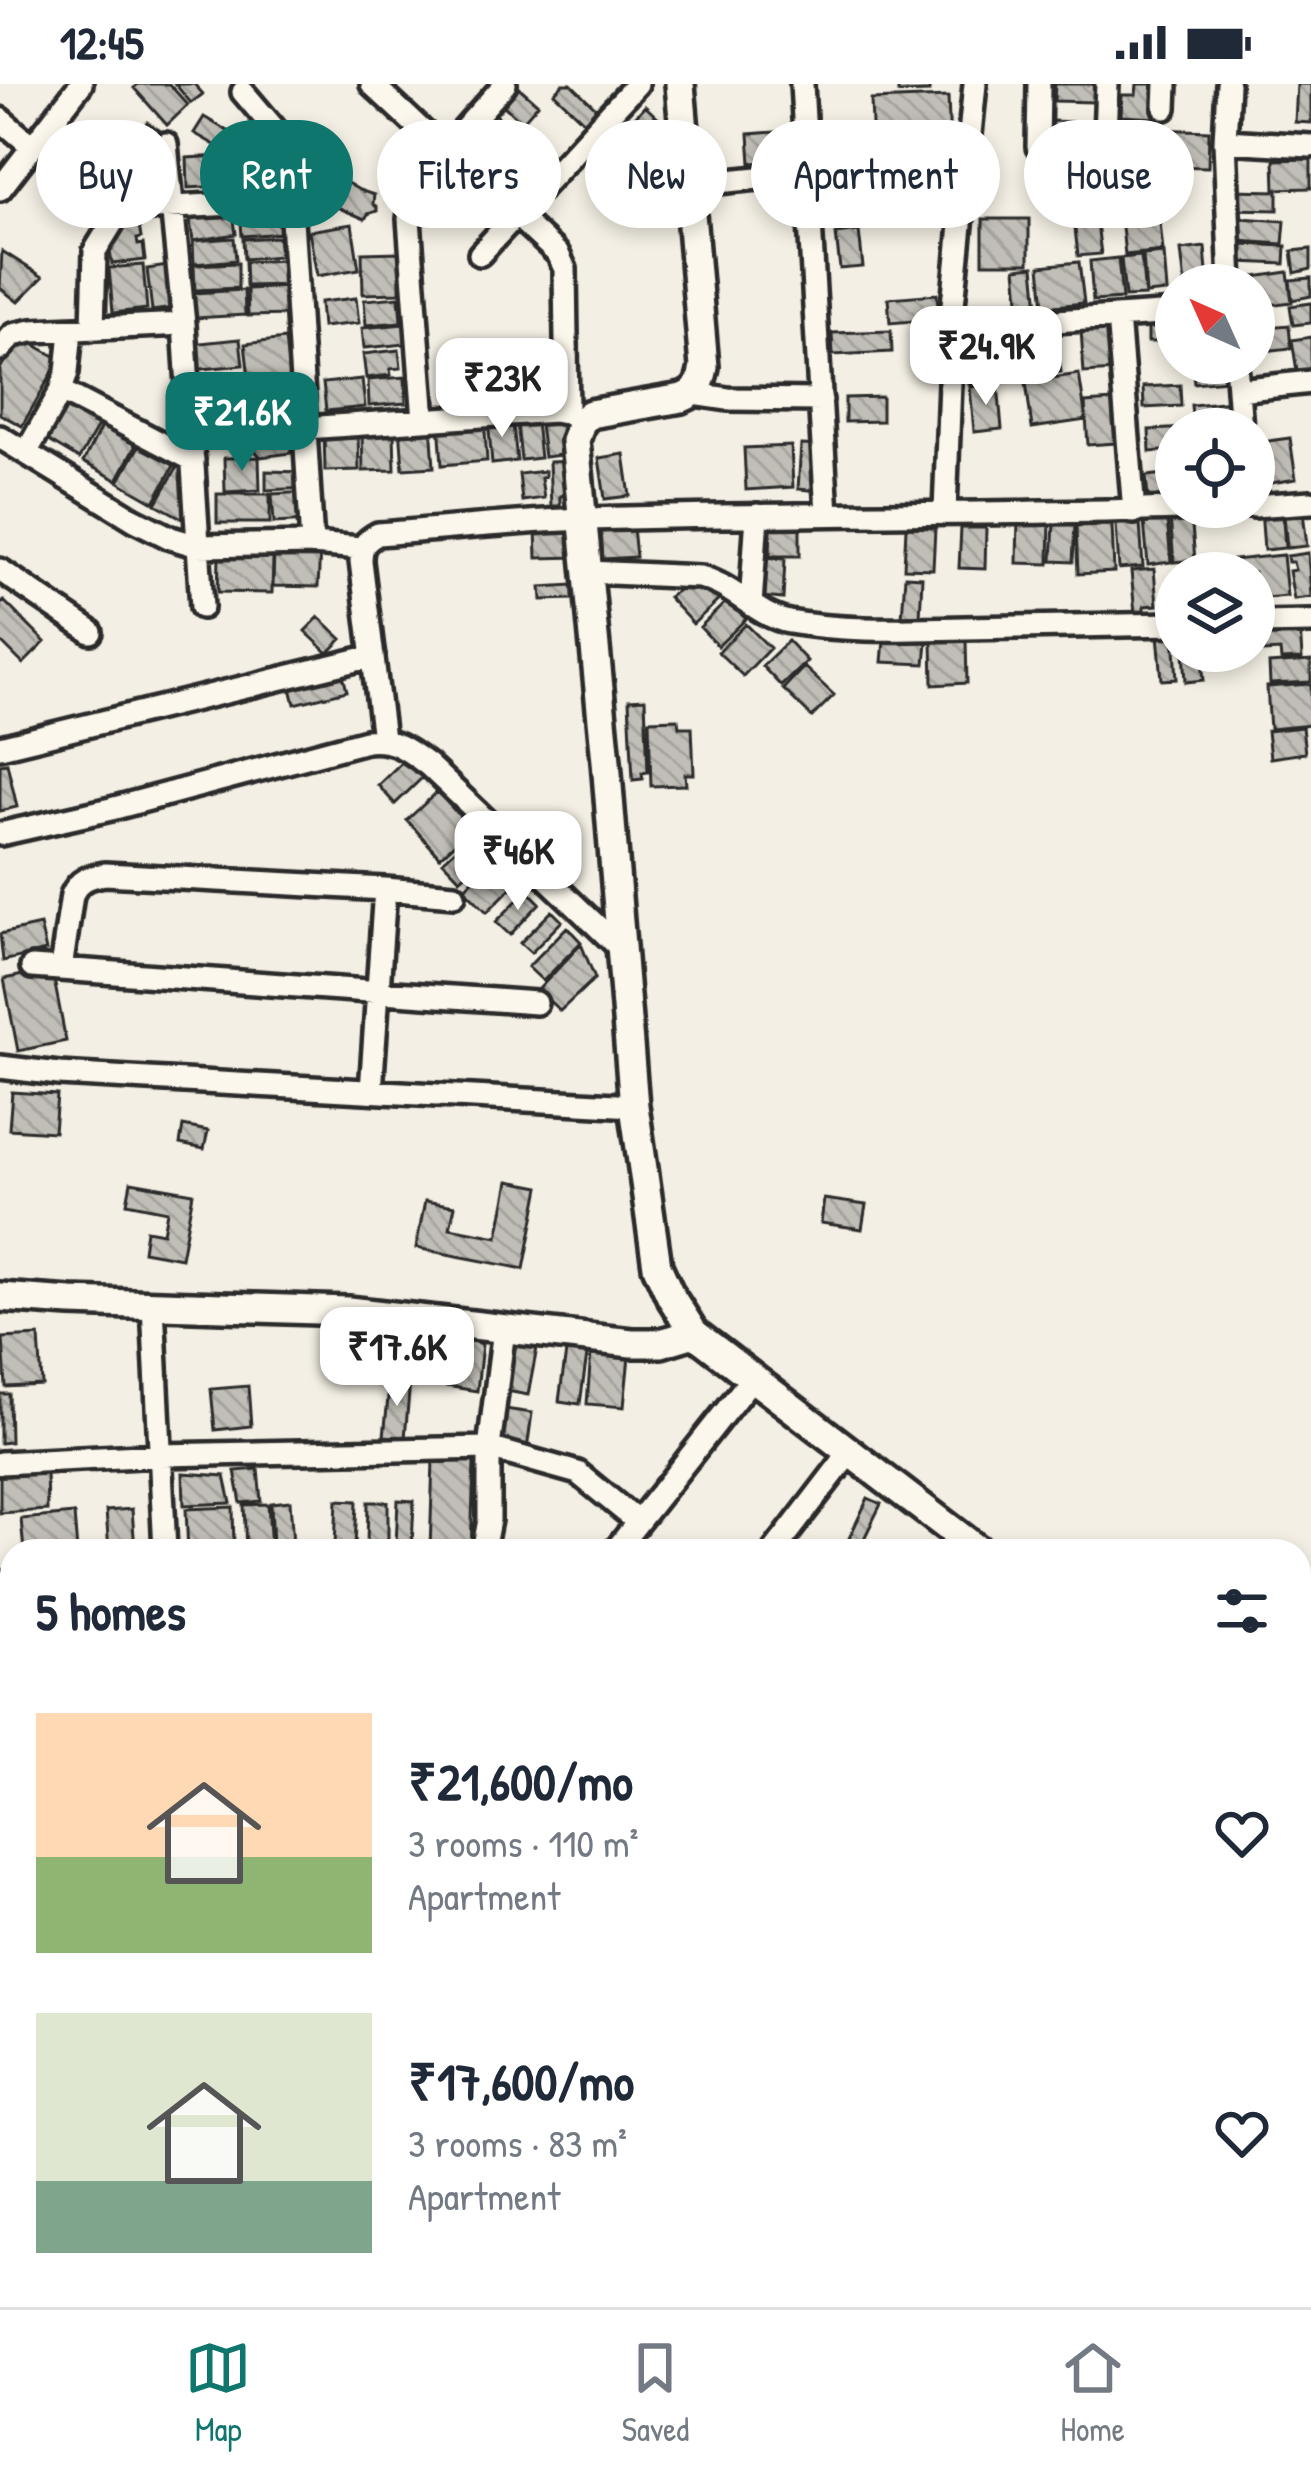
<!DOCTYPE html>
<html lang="en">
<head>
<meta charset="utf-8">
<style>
  body { margin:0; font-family:"Patrick Hand",sans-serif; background:#f2f2f3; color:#1f2937; height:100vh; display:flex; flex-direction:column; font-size:45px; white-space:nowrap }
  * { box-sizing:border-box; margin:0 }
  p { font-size:39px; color:#747a83 }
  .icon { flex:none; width:66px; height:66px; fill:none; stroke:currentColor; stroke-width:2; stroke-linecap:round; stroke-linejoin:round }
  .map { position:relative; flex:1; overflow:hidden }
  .details { position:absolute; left:0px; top:1455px; width:1311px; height:768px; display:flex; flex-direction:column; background:#fff; border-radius:36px 36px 0 0; box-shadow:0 6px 18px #0003 }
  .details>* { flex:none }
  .hud { position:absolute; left:36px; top:36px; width:1239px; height:108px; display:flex; gap:24px }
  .needle { width:78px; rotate:315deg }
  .buttons { position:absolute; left:1155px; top:180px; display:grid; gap:24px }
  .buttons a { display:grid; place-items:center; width:120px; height:120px; border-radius:50%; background:#fff; box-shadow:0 6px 18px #0003; font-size:60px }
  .price { position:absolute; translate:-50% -102px; padding:0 27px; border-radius:24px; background:#fff; color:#222; font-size:39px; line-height:78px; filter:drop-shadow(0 3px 6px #0008) }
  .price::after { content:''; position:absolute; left:50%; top:72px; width:36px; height:27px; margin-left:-18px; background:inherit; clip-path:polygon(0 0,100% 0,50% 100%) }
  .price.selected { background:#0f766e; color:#fff }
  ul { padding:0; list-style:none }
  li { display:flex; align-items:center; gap:36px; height:300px; padding:0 36px }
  li span { display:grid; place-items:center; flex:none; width:336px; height:240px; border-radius:0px; color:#555 }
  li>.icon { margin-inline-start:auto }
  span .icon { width:144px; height:144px; fill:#fffc; stroke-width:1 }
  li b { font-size:51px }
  h2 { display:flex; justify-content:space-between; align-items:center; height:144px; padding:0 36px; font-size:51px }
  .pill { padding:0 42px; border-radius:54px; background:#fff; box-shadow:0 6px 18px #0003; font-size:42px; line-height:108px }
  .pill.selected { background:#0f766e; color:#fff }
  .status { display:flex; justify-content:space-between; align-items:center; height:84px; padding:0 60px; background:#fff; direction:ltr }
  .status svg { height:33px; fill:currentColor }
  .tab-bar { display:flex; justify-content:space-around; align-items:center; height:168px; border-top:3px solid #e0e1e3; background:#fff; font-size:33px; color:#747a83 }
  .tab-bar a { display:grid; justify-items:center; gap:6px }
  .tab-bar .selected { color:#0f766e }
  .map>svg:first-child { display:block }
</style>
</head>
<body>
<div class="status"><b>12:45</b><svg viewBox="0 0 49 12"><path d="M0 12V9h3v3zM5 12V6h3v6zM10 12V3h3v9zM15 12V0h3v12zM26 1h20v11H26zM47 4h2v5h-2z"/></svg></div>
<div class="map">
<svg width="1311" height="2223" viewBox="0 0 1311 2223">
  <defs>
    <pattern id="building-back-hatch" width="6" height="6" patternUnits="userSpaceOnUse" patternTransform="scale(3)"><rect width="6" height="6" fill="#c0beb6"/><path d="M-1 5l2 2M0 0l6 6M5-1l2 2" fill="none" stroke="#a5a39d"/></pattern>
  </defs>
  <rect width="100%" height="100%" fill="#f3efe4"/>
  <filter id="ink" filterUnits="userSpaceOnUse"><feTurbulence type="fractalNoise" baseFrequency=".00833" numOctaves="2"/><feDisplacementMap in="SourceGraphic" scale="24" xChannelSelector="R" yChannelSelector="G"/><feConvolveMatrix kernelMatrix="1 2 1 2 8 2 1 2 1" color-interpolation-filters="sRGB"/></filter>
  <g filter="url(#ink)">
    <!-- building -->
    <path fill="url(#building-back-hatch)" stroke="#2b2b2b" stroke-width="3" d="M138,0H169L188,21L167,41L134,4Z
      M175,0H194L203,10L191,19Z
      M515,0L538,20L522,38L498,17Z
      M563,0H571L602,30L590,43L554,9Z
      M898,0H929V8L898,9Z
      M1055,0H1095L1094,18L1054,17Z
      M1137,0H1158L1157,34L1121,32L1122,11H1136Z
      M1297,0H1311V39L1295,38Z
      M948,13L950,62L873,65L871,16Z
      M645,22L680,55L649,89L613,57Z
      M493,28L518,51L495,77L470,55Z
      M204,33L236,52L227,68L194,49Z
      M1051,37L1099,39V57L1050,55Z
      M147,38L159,46L144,69L131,62Z
      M1158,45L1209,47L1208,83L1166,82L1157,56Z
      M787,47L790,76L751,79L749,50Z
      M516,60L545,86L522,111L494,85Z
      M239,71L240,101L188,104L187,74Z
      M1311,75V104L1275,105L1274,76Z
      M317,81L359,106L374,111L373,120L377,123V127L368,130L365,135L304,109L308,92Z
      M880,98L883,140L833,145L830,103Z
      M904,98L907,136L889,137L886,100Z
      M1231,106L1278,107V126L1231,125Z
      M1158,120L1163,167L1125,171L1120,124Z
      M232,122L236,150L193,157L189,129Z
      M281,122L283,149L242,152L240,125Z
      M1096,132L1101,170L1078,172L1074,135Z
      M1240,134L1285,137L1283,160L1239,157Z
      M983,135H1029V179H983Z
      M138,136L141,154L137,155L138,161L143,160L145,176L112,180L106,141Z
      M352,140L359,185L317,192L309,147Z
      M859,147L863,183L840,185L836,150Z
      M278,153L280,172L244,175L243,155Z
      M234,154L236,176L194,180L193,157Z
      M1240,160L1286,162L1285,180L1239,178Z
      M1205,163L1208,201H1185L1181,166Z
      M1311,165V185L1295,189L1292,167Z
      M2,167L43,193L18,218L0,204Z
      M400,168V209L363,210L362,169Z
      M1164,169L1167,208L1146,210L1143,171Z
      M1141,172L1145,212L1125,213L1121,174Z
      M1118,174L1122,215L1093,217L1090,177Z
      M285,176L286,201L246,202L245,178Z
      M1079,178L1084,219L1044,223L1040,182Z
      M238,179V204L195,206L194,181Z
      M143,181L147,225L113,229L109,184Z
      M175,181L180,223L152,227L147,185Z
      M1034,182L1038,224L1020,226L1016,184Z
      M1288,188L1292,218L1254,223V201H1242L1241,195Z
      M1311,194V212L1292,216L1290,196Z
      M290,203L291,231L248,232L247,205Z
      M244,206L245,231L195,234L194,209Z
      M937,210L939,235L890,239L888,214Z
      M399,213L401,238L366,241L364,216Z
      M356,214L359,239L322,243L320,218Z
      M1311,219V239L1293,241L1290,222Z
      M1148,237H1176V258H1148Z
      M404,240L406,260L364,264L362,244Z
      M1289,241L1291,264L1254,268V244Z
      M1113,243L1116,287L1084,289L1081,246Z
      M1055,245L1061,288L1007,295L1002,252Z
      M891,247L892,268L833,271L832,249Z
      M19,252L60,275L22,342L0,330V285Z
      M1311,253V285L1297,287L1292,256Z
      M988,254L990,299L969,300L967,255Z
      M240,255L243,281L192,286L190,260Z
      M285,255L291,307L251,312L245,260Z
      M399,266L401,284L390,285L391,291L366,294L363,270Z
      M1192,279H1227L1228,296L1194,299Z
      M1079,290L1086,336L1032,344L1026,298Z
      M405,293L406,319L369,322L368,296Z
      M362,295L365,323L326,327L323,299Z
      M998,300L1002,345L974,348L970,303Z
      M1180,301L1181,322L1144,324L1143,303Z
      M242,311L243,340L196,343L194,314Z
      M301,311L303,340L258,343L256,313Z
      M882,313V337L845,338V314Z
      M1113,317L1116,359L1088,361L1085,319Z
      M1233,317L1235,338L1193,342L1191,321Z
      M63,322L98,342L79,375L44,354Z
      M484,332L487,377L442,381L439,336Z
      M512,332L517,377L492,380L488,335Z
      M565,333L570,370L544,373L540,340L552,339L551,335Z
      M536,338L540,374L521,376L517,340Z
      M431,339L434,383L403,385L400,341Z
      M102,341L137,359L117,396L83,378Z
      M289,343L291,369L261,373L255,367L254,347Z
      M1190,344L1176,345V366L1150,368L1149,346Z
      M324,348H358L359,386L325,387Z
      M394,348L395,386L363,387L362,350Z
      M1290,354L1296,395L1259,401L1254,359Z
      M141,358L176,378L154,418L119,398Z
      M801,361L823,362L820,407L798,405Z
      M791,362L793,403L746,406L744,364Z
      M624,370L630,412L605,415L599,374Z
      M259,373L260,406L225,408L224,374Z
      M574,377L575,411L560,412V422H551L549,378Z
      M180,378L188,399L187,437L156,420Z
      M266,387L304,388L307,404L266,406Z
      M545,387V393L541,394L544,414L522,417L519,390Z
      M1176,389V410L1148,414L1146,392Z
      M308,408L309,437L274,439L272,410Z
      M217,410H270V439H217Z
      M1302,419L1307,462L1287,464L1283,421Z
      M1282,423L1285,464L1264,466L1261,425Z
      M1191,431L1195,476L1174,478L1170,433Z
      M1018,433H1050L1049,480L1017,479Z
      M1167,435L1171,478L1148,481L1144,438Z
      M1054,439L1075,440L1073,478L1052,477Z
      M1140,439L1143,483L1119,485L1116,440Z
      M800,441V472H770L771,442Z
      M1112,441L1114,488L1078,490L1076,442Z
      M633,443L636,473L603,475L601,446Z
      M906,443L935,444L933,485L904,484Z
      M580,444V473L537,474L536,445Z
      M961,444H986L985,485L959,484Z
      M274,465L320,466L318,503L273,502Z
      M1308,469L1311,513L1294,515L1289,487L1295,486L1293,478H1288L1287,472Z
      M1283,471L1287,512L1254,515V489H1234L1233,476Z
      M219,473L273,474L272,509L218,508Z
      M764,473L785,475L783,515L762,513Z
      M1231,477V489H1201L1200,479Z
      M1154,485L1157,521L1144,522V529L1135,530L1131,487Z
      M905,492L922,493L920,534L902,533Z
      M692,497L722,513L693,540L668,513Z
      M573,501V515L542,516L541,503Z
      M728,516L746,535L718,562L700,543Z
      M4,517L45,558L23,580L0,557V521Z
      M319,533L342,555L328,569L305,547Z
      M746,540L770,564L743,592L718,568Z
      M1300,541L1302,575L1281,576L1280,567L1264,568L1262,543Z
      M1174,549L1177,595L1162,596L1158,550Z
      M884,556L927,558L925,580L882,578Z
      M966,556L967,599L933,601L932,558Z
      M788,557L807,577L781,602L762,582Z
      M1184,567H1201L1204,596L1186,598Z
      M1311,577V598L1270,600L1269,580Z
      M804,583L834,611L812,633L783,605Z
      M343,591L347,607L295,620L291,604Z
      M1311,600V641L1270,645L1267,603Z
      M645,615L648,688L642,689L643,695L633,696L629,616Z
      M678,635L679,643H692L694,690H685L686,701L651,702L649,636Z
      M1302,643L1305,669L1270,674L1267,647Z
      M407,673L425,691L395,720L378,701Z
      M7,679L17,723L0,727V680Z
      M437,708L471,744L440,773L407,736Z
      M477,746L493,765L460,795L443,777Z
      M496,772L520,795L487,828L464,805Z
      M527,806L540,819L510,851L496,838Z
      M552,827L562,837L531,869L520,859Z
      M40,841L46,867L3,877L0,850Z
      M567,843L581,858L543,897L528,883Z
      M581,860L595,894L560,927L538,906Z
      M52,885L66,957L18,967L4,895Z
      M12,1008L57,1011L54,1048L9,1045Z
      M183,1042L208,1047L204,1065L180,1060Z
      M509,1097L540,1103L524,1185L416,1164L425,1117L455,1122L450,1144L498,1153Z
      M131,1098L193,1109L181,1174L143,1167L146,1146L163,1149L167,1127L127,1119Z
      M824,1115L866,1121L862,1145L821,1139Z
      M420,1244L451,1249L443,1301L412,1297Z
      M356,1251L391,1252V1294H355Z
      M454,1251L482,1260L477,1307L446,1302Z
      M39,1252L42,1301L6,1303L3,1254Z
      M511,1254L538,1259L528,1311L501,1306Z
      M567,1261L588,1264L580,1320L559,1317Z
      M591,1269L629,1272L624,1323L587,1320Z
      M390,1295L410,1297L405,1354L384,1352Z
      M248,1302L251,1342L215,1346L211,1305Z
      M0,1310H9L10,1358L0,1359Z
      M505,1325L532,1329L527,1366L500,1362Z
      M433,1376L474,1377L471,1467H430Z
      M46,1385L47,1426L0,1429V1387Z
      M258,1385L261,1417L241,1419L235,1387Z
      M183,1389L225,1392L231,1419L184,1421Z
      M868,1414L881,1420L858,1467H843Z
      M337,1416L357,1417L355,1463L335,1462Z
      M398,1416L414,1417L412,1462H396Z
      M290,1417L293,1460L273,1461L271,1419Z
      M368,1418H388V1462H367Z
      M268,1420L271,1466L246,1467L244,1421Z
      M233,1423L234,1466L188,1467L186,1425Z
      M132,1425L135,1466L109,1467L106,1427Z
      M74,1430L77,1467H24L21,1435Z
      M6,1554H12V1595H5Z
      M12,2167V2211H22L6,2223H0V2175Z
      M44,2211H106L109,2216L98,2223H52Z
      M459,2211H475L487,2223H447Z
      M1258,2211H1280L1302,2223H1251Z"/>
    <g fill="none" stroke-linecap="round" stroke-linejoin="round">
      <defs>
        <path id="street" d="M372,0L446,69
          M802,0L827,430
          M1228,0L1225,57L1231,201
          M243,8L283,55L288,70L312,460
          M1165,24L1166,0
          M0,35L33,63
          M1105,52L1107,0
          M1225,57L1311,62
          M166,60L184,240L202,523
          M1038,63L1039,0
          M688,101L809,89L968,79
          M0,105L81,0
          M517,132L558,170L565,185L567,329
          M480,170L637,0
          M1118,233L1134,428
          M952,244L1176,229
          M93,245L95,167L116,133L135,125L291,117
          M0,265L13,251L32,247L184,240
          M1236,279L1241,345
          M1238,306L1311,298
          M61,307L193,376
          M694,310L728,315L821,316
          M424,336L409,135C413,94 477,33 505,0
          M305,344L554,327L567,329L581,338
          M0,353L135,436L171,454L198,462L312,460L361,464
          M26,369L61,307L67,288L71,246
          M1254,422L1311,418
          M945,428L953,221L975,0
          M0,486L91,548
          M588,488L700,493C734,502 755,531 789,538C846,548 907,545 964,544C1035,543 1105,541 1176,540
          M751,521L757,431
          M1254,539L1311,538
          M383,655L361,477C361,462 365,457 378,450C448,445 518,437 588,435C805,428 1022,432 1238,423
          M0,663L373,572
          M0,750L111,725L366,657C393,654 407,665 428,681L620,864
          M32,883L536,919
          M61,885L72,811C79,795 89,793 105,790L385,805L454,811
          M0,983L59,990L634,1022
          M371,1007L385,805
          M153,1221L165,1467
          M0,1379L160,1371L489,1364L578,1389L638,1438
          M483,1467L489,1436V1364L504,1245
          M615,1467L752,1294
          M774,1467L850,1368
          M0,1499H12
          M0,1613H12
          M0,1835H12
          M0,1957H12
          M0,2033L12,2025
          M0,2170L12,2162
          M193,2211L202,2223
          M347,2211L360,2223
          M140,2223L159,2211
          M440,2223L451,2211
          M595,2223L606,2211"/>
        <path id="secondary" d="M680,0L704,283C701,299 698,308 682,314L590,330L581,338L575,357L606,677L634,1022L657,1182L671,1213L694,1249L979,1467
          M0,1213L71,1218L348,1227L632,1259H661L694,1249
          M1299,1723L1311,1733
          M1299,1923L1311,1899
          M1145,2223L1151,2211"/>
      </defs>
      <!-- street casing -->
      <use href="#street" stroke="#2b2b2b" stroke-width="30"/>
      <!-- secondary casing -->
      <use href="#secondary" stroke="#2b2b2b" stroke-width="36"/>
      <!-- street -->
      <use href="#street" stroke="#fbf7ec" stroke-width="21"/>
      <!-- secondary -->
      <use href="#secondary" stroke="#fbf7ec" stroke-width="27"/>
    </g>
  </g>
</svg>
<div class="buttons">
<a><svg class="needle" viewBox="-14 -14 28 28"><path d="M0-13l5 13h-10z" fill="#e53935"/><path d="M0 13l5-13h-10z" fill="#747a83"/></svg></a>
<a><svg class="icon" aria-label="locate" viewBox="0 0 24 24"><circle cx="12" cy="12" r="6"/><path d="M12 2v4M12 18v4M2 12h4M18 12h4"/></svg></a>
<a><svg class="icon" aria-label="layers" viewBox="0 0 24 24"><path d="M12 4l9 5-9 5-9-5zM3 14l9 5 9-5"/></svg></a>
</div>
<b class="price" style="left:986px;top:324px">₹24.9K</b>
<b class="price" style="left:502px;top:356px">₹23K</b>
<b class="price selected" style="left:242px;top:390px">₹21.6K</b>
<b class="price" style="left:518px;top:829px">₹46K</b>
<b class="price" style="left:397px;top:1325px">₹17.6K</b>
<div class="hud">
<a class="pill">Buy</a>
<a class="pill selected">Rent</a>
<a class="pill">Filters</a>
<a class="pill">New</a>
<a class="pill">Apartment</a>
<a class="pill">House</a>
</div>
<section class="details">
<h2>5 homes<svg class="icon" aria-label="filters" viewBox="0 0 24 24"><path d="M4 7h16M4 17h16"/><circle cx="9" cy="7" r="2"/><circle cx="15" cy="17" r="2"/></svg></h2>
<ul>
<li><span style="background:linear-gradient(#ffd9b3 60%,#8fb573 0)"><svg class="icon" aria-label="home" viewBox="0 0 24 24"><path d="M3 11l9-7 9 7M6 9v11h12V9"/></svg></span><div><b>₹21,600/mo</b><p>3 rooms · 110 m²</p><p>Apartment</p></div><svg class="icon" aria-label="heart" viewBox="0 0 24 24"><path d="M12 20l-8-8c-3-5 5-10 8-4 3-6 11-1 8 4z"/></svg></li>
<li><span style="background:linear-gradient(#dfe7d0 70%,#7fa58c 0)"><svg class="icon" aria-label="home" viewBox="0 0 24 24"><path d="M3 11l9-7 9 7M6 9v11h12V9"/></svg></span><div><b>₹17,600/mo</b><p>3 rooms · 83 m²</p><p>Apartment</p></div><svg class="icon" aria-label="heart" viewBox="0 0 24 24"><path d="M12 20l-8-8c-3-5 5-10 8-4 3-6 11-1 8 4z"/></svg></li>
</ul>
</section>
</div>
<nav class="tab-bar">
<a class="selected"><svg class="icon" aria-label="map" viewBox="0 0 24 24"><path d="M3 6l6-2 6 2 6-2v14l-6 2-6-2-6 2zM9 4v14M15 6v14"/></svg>Map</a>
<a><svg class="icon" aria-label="saved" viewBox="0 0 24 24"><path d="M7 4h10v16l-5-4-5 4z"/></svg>Saved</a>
<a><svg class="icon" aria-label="home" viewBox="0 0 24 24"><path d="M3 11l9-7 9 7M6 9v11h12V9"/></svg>Home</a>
</nav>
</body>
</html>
